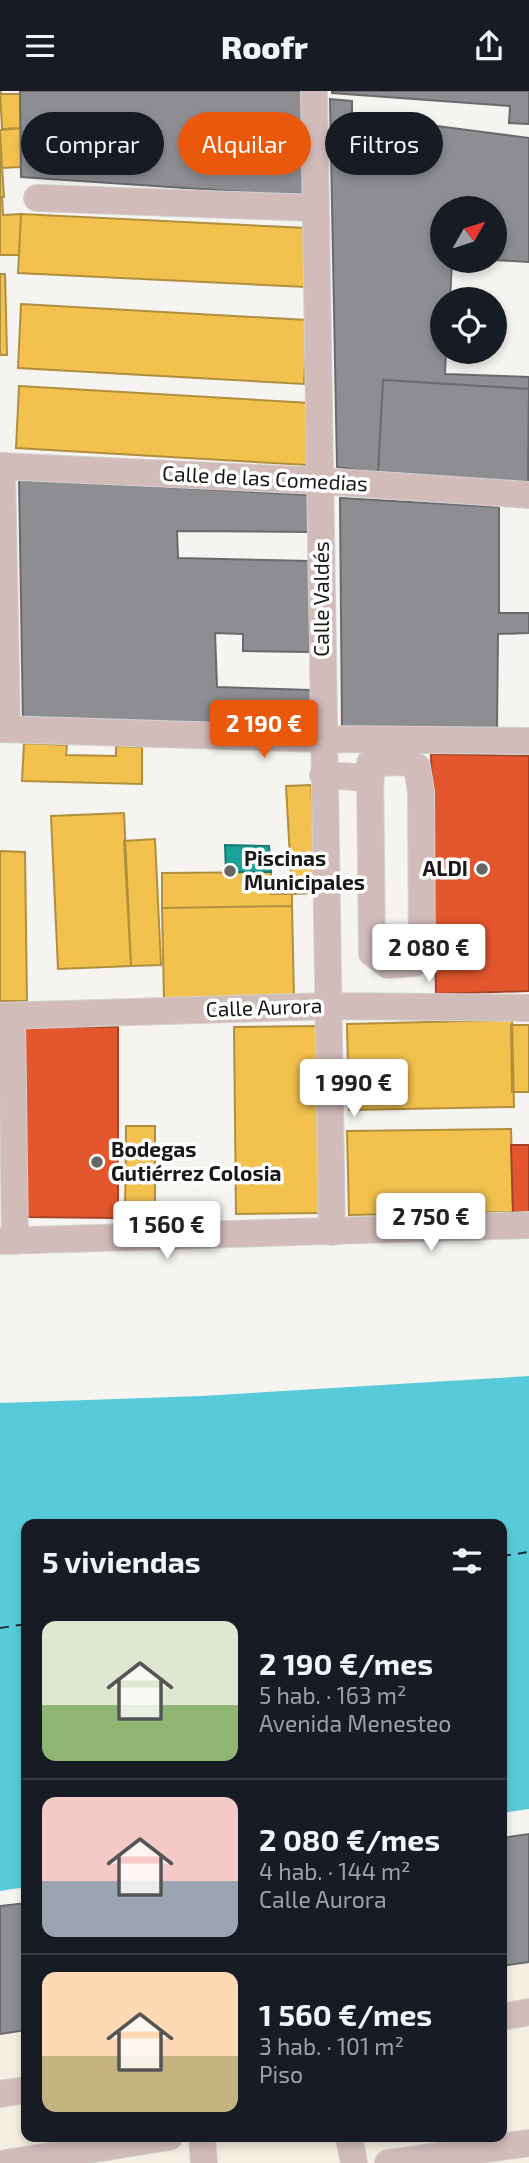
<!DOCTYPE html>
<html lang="es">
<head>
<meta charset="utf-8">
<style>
  body { margin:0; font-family:"Exo 2",sans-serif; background:#20242c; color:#f1f3f6; height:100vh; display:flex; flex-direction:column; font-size:26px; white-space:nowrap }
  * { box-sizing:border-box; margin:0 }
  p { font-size:23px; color:#9ea1a6 }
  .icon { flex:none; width:38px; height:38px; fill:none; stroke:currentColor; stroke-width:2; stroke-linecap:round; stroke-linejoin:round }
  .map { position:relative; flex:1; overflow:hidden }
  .sheet { position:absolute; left:21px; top:1428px; width:486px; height:623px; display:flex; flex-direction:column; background:#171b24; border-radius:14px; box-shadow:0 4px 10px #0003 }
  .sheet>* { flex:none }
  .guide { position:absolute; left:21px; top:21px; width:488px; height:63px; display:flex; gap:14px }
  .needle { width:46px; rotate:51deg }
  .tools { position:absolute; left:430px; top:105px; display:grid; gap:14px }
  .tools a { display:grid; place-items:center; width:77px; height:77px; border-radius:50%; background:#171b24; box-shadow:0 4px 10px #0003; font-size:35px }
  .price { position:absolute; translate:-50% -60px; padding:0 16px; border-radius:7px; background:#fff; color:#222; font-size:23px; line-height:46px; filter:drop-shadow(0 2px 4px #0008) }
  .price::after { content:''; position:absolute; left:50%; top:42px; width:21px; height:16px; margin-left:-10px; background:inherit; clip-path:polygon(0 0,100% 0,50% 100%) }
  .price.selected { background:#ea580c; color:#fff }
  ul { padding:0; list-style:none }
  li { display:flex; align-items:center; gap:21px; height:175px; padding:0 21px }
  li+li { border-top:2px solid #363941 }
  li span { display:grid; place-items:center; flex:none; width:196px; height:140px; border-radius:14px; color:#555 }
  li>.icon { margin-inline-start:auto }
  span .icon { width:84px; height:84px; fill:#fffc; stroke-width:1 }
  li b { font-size:30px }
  h2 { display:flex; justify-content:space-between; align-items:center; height:84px; padding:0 21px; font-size:30px }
  .pill { padding:0 24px; border-radius:32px; background:#171b24; box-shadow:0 4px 10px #0003; font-size:24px; line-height:63px }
  .pill.selected { background:#ea580c; color:#fff }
  header { display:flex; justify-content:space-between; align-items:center; height:91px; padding:0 21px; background:#171b24; font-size:32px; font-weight:800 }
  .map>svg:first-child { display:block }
</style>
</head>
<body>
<header><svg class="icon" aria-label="menu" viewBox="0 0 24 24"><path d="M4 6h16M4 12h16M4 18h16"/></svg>Roofr<svg class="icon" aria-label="share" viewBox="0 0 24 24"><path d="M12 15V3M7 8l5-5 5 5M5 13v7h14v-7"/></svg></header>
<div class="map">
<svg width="529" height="2072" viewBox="0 0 529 2072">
  <rect width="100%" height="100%" fill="#f6f4f1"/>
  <!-- industrial -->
  <path fill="#f5eee2" d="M529,1742V2072H0V1827L26,1823V2046H502V1747Z"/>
  <!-- water -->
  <path fill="#58cbda" d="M529,1285V1718L502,1722V1433H26V1796L0,1800V1312L202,1305Z"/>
  <!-- homes -->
  <path fill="#f2c14e" stroke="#b18f3e" stroke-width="2" d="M0,0L2,3H20L21,37L2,38Z
    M21,37V76L2,77L0,39Z
    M1,61L4,106H0V61Z
    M0,106H2L3,124L21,123L19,164H0Z
    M21,123L307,137L305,196L18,182Z
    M0,183H5L7,264H0Z
    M21,213L307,229L304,293L18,277Z
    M19,295L311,312L307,374L16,357Z
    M24,652L67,654L66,664L116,665V655L142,656V693L22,690Z
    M311,694L317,802L292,803L286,695Z
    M124,722L131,875L58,878L51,725Z
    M155,748L161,874L131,875L124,750Z
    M0,760L25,761L27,910H0Z
    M271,781V803H292V815L162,817V782Z
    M292,815L294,906L164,908L162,817Z
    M512,929L514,1016L349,1019L347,933Z
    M511,934H529V1001H512Z
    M318,935L321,1122L236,1123L234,936Z
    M126,1035H155V1125H125Z
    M511,1038L513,1121L349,1124L347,1040Z"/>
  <!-- shops -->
  <path fill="#e4572e" stroke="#a74427" stroke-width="2" d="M431,663L529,665V900L436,903Z
    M23,936H118V1127L24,1126Z
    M511,1054H529V1121H513Z"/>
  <!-- public -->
  <path fill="#17a398" stroke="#187a72" stroke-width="2" d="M225,754L269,755L271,781H226Z"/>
  <!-- industry -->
  <path fill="#8d8d92" stroke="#6a6a6d" stroke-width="2" d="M20,0H303L305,105L21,86Z
    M332,0H529V33L509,32L510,15L332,2Z
    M330,8L352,10V24L529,47V171L495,169V117H443V170H452L450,208H443V261H446L445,283L529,286V298L383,289L378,382L337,376Z
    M383,289L529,298L528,391L378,382Z
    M19,388L309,404V441L177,440L178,467L309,470V561L243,560V543L215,542L217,596L311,599L313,636L23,632Z
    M340,407L499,416V522H529V542L498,543L497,640L342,639Z
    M529,1743V1871L502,1875V1747Z
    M26,1812V1939L0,1943V1815Z"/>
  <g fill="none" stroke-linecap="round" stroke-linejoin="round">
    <!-- ferry -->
    <path stroke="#193135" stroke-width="2" stroke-dasharray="9 7" stroke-linecap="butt" d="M502,1465L529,1461
      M0,1537L26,1533"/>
    <defs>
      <path id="minor" d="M314,0L332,1141
        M37,107L315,117
        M0,375L321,390L529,404
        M2,375L7,638
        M0,638L323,648L529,650
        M405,671L417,676L421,701L422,866L415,872L388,874L372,862L370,672Z
        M323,684L371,687
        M0,925L330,915L529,917
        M12,925L15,1150
        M0,1150L529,1134
        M502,1926L529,1921
        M0,2003L26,1999
        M202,2046L204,2072
        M349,2046L354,2072
        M6,2072L169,2046
        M388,2072L529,2052"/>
    </defs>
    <!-- minor casing -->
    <use href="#minor" stroke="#d2d1cf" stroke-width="28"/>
    <!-- minor -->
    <use href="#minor" stroke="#d1bcba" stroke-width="26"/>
  </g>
  <!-- markers -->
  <g fill="#676664" stroke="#fff" stroke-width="2.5">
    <circle cx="482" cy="778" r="7"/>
    <circle cx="230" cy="780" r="7"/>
    <circle cx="97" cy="1071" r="7"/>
  </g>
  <g text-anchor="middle" stroke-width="7" stroke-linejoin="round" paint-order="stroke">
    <!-- street labels -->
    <g font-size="21" fill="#1a1918" stroke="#fff">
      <text transform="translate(265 388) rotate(3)" y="7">Calle de las Comedias</text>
      <text transform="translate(322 508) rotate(-90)" y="7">Calle Valdés</text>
      <text transform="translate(264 917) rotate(-2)" y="7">Calle Aurora</text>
    </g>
    <!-- poi labels -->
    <g font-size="21" font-weight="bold" fill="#1a1918" stroke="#fff" text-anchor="start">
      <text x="244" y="775">Piscinas<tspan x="244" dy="24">Municipales</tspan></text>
      <text x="468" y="785" text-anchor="end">ALDI</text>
      <text x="111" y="1066">Bodegas<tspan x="111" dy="24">Gutiérrez Colosia</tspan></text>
    </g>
  </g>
</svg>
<div class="tools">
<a><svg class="needle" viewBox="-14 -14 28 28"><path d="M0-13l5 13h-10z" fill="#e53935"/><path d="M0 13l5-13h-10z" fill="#9ea1a6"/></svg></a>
<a><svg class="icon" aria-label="locate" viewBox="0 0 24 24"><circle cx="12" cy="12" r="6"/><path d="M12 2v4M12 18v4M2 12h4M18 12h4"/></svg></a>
</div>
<b class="price selected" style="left:264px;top:669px">2 190 €</b>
<b class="price" style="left:429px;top:893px">2 080 €</b>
<b class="price" style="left:354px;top:1028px">1 990 €</b>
<b class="price" style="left:431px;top:1162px">2 750 €</b>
<b class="price" style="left:167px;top:1170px">1 560 €</b>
<div class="guide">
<a class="pill">Comprar</a>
<a class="pill selected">Alquilar</a>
<a class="pill">Filtros</a>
</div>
<section class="sheet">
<h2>5 viviendas<svg class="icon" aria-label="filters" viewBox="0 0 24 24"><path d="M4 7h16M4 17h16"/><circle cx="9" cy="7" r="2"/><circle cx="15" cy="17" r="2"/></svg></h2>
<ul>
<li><span style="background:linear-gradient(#dfe7d0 60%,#8fb573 0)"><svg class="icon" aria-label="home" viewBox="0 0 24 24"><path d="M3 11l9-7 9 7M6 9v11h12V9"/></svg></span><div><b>2 190 €/mes</b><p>5 hab. · 163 m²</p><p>Avenida Menesteo</p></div></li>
<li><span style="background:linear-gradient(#f6c9c9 60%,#9aa5b1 0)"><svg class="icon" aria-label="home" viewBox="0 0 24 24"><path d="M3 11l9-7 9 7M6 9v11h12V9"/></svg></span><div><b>2 080 €/mes</b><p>4 hab. · 144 m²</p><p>Calle Aurora</p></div></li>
<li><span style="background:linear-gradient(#ffd9b3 60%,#c2b280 0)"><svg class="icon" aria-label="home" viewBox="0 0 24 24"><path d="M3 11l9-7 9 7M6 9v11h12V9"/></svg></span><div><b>1 560 €/mes</b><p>3 hab. · 101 m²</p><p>Piso</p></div></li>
</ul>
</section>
</div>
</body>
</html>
